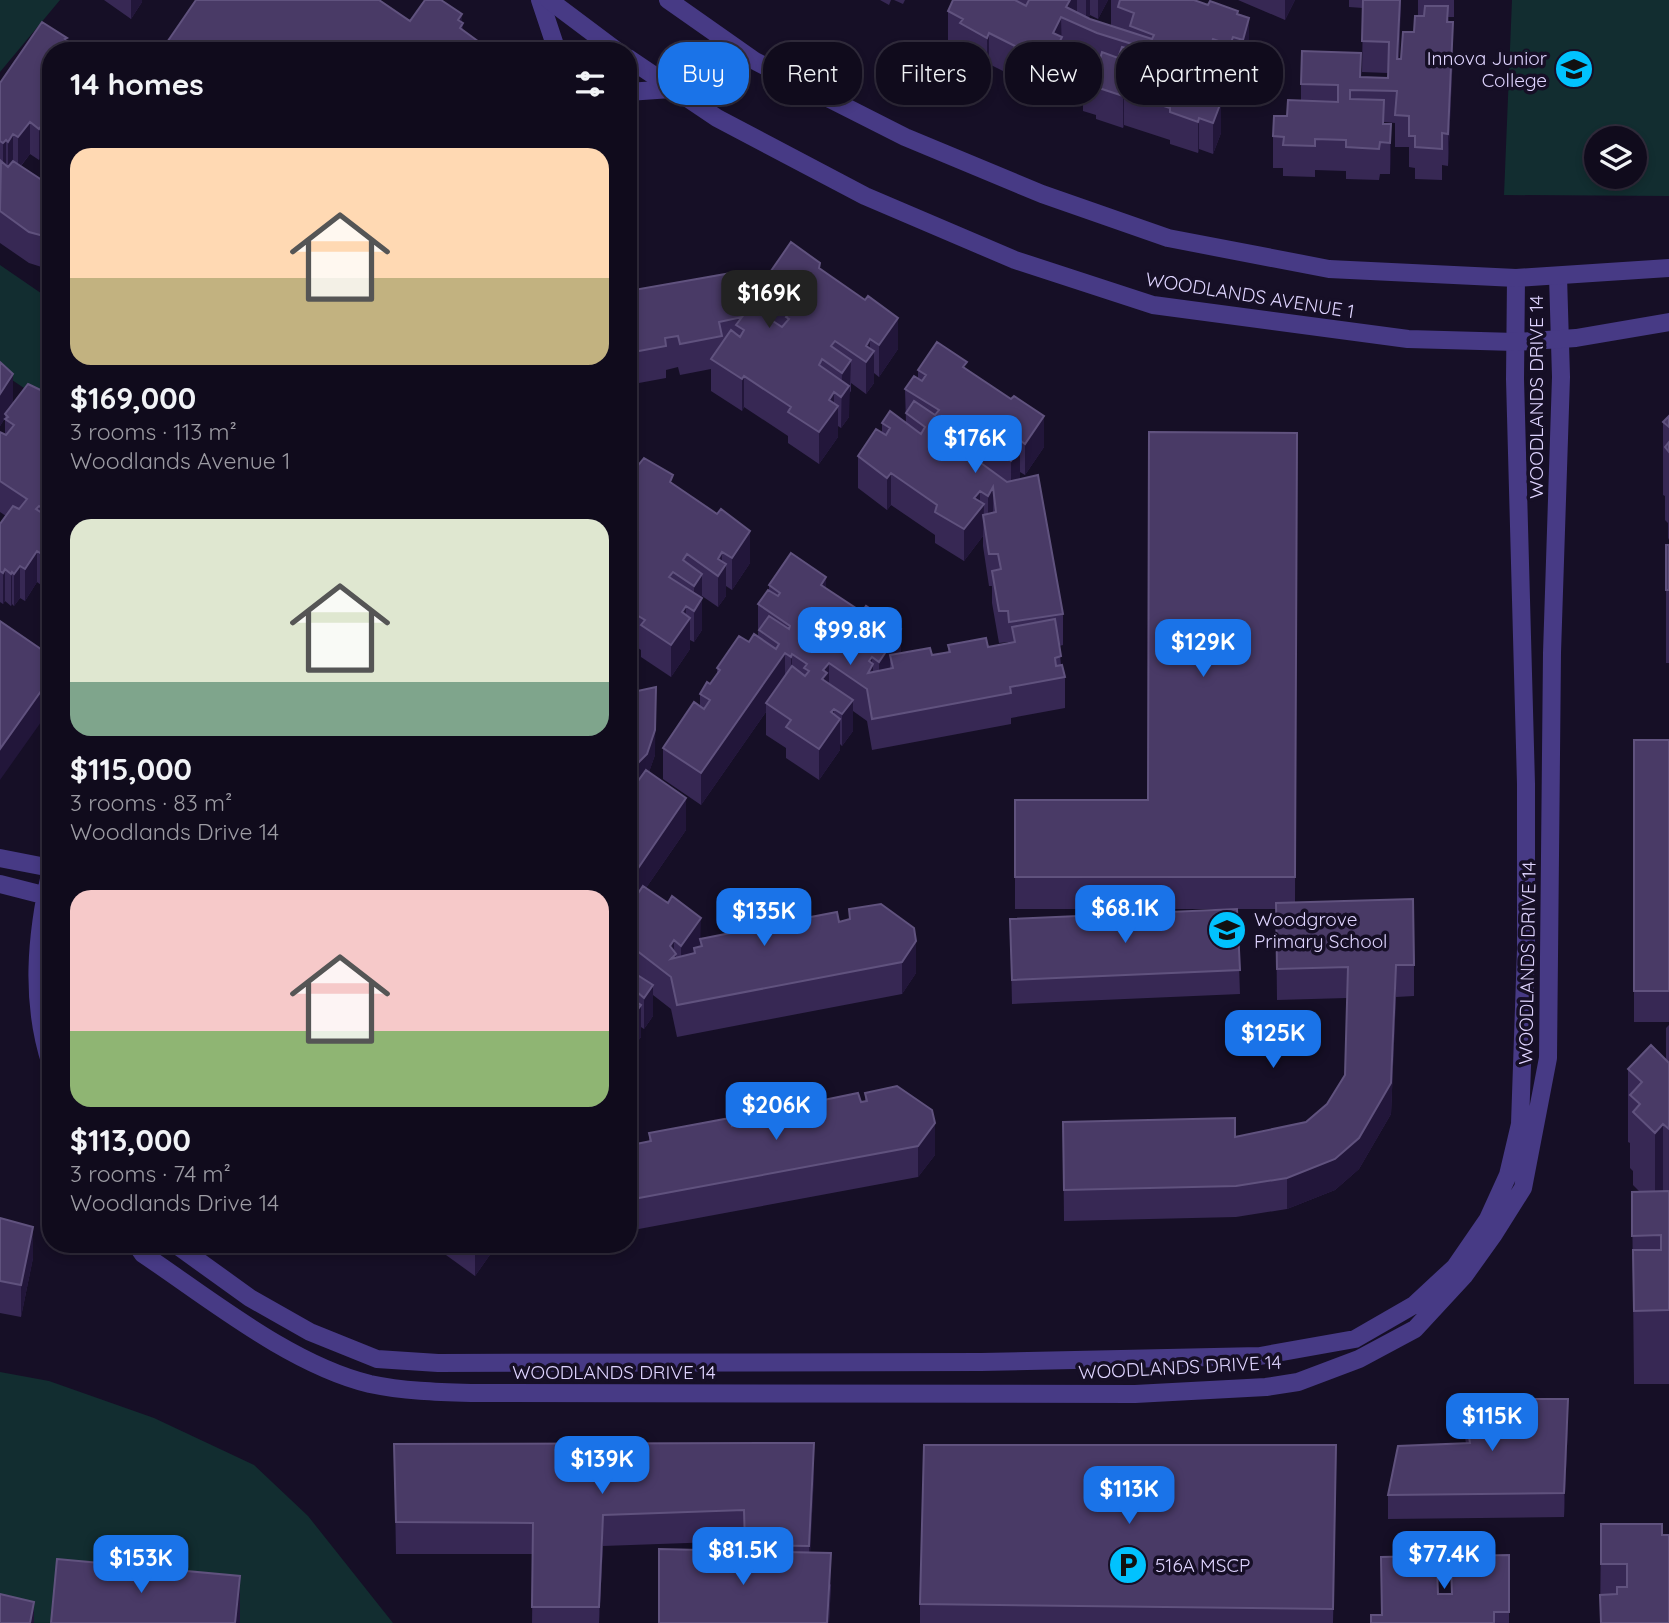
<!DOCTYPE html>
<html lang="en">
<head>
<meta charset="utf-8">
<style>
  body { margin:0; font-family:Quicksand,sans-serif; background:#191425; color:#f1f3f6; height:100vh; display:flex; flex-direction:column; font-size:26px; white-space:nowrap }
  * { box-sizing:border-box; margin:0 }
  p { font-size:23px; color:#9c9ba3 }
  .icon { flex:none; width:38px; height:38px; fill:none; stroke:currentColor; stroke-width:2; stroke-linecap:round; stroke-linejoin:round }
  .map { position:relative; flex:1; overflow:hidden }
  .details { position:absolute; left:42px; top:42px; width:595px; height:1211px; display:flex; flex-direction:column; background:#100b1c; border-radius:28px; box-shadow:0 4px 10px #0003,0 0 0 2px #302b3b }
  .details>* { flex:none }
  .banner { position:absolute; left:658px; top:42px; width:665px; height:63px; display:flex; gap:14px }
  .fabs { position:absolute; left:1584px; top:126px; display:grid; gap:14px }
  .fabs a { display:grid; place-items:center; width:63px; height:63px; border-radius:50%; background:#100b1c; box-shadow:0 4px 10px #0003,0 0 0 2px #302b3b; font-size:35px }
  .price { position:absolute; translate:-50% -60px; padding:0 16px; border-radius:14px; background:#1a73e8; color:#fff; font-size:23px; line-height:46px; filter:drop-shadow(0 2px 4px #0008) }
  .price::after { content:''; position:absolute; left:50%; top:42px; width:21px; height:16px; margin-left:-10px; background:inherit; clip-path:polygon(0 0,100% 0,50% 100%) }
  .price.on { background:#222; color:#fff }
  ul { padding:0; list-style:none }
  li { display:grid; align-content:center; gap:14px; height:371px; padding:0 28px }
  li span { display:grid; place-items:center; height:217px; border-radius:21px; color:#555 }
  li>.icon { margin-inline-start:auto }
  span .icon { width:126px; height:126px; fill:#fffc; stroke-width:1 }
  li b { font-size:30px }
  h2 { display:flex; justify-content:space-between; align-items:center; height:84px; padding:0 28px; font-size:30px }
  .tag { padding:0 24px; border-radius:28px; background:#100b1c; box-shadow:0 4px 10px #0003,0 0 0 2px #302b3b; font-size:24px; line-height:63px }
  .tag.on { background:#1a73e8; color:#fff }
  .map>svg:first-child { display:block }
</style>
</head>
<body>
<div class="map">
<svg width="1669" height="1623" viewBox="0 0 1669 1623">
  <rect width="100%" height="100%" fill="#160f26"/>
  <!-- green -->
  <path fill="#122d30" fill-rule="evenodd" d="M0,0H60L0,72Z
    M1512,0H1669V196L1504,195ZM1634,138V177H1596V138Z
    M0,265L51,300V406L0,372Z
    M0,1372L49,1381L154,1418L254,1465L308,1516L393,1623H0Z"/>
  <g fill="none" stroke-linecap="round" stroke-linejoin="round">
    <!-- minor -->
    <path stroke="#473a85" stroke-width="18" d="M540,0L557,51
      M628,92L671,89
      M0,858L51,868
      M51,870C36,935 30,1001 51,1065
      M0,884L51,897
      M136,1244L143,1254C210,1299 291,1365 370,1384C403,1391 437,1392 471,1393L1135,1394L1266,1387L1298,1382L1359,1359L1415,1329L1464,1276L1494,1234L1523,1188L1548,1058L1552,653L1561,377L1558,276
      M175,1244L250,1298L310,1332L377,1359L438,1363L981,1362L1260,1356L1355,1339L1414,1305L1455,1267L1488,1219L1508,1175L1520,1124L1526,949V784L1515,379L1516,278"/>
    <!-- tertiary -->
    <path stroke="#473a85" stroke-width="18" d="M549,0L617,51
      M668,0L755,61L905,137L1042,194L1168,238L1329,269L1516,278L1669,268
      M628,58L717,118L865,196L1015,260L1153,305L1408,339L1516,342L1576,338L1669,322"/>
  </g>
  <!-- wall -->
  <path fill="#372854" d="M104,0H142V2L131,19Z
    M880,0H891L889,5Z
    M894,0H905L903,4Z
    M953,0H1108L1098,19L1090,15L1088,18L1111,26V0H1194L1238,15L1249,50L1243,71L1233,69L1230,77L1213,70L1208,87L1217,100L1221,133L1213,154L1199,149L1198,153L1170,144V140L1124,125L1123,128L1096,119V115L1083,111V79L1089,61L1065,51V80L1055,99L1042,92L1039,97L1013,82V76L989,64L987,69L960,54V49L948,43V11Z
    M1238,0H1295L1285,20Z
    M1349,0H1401L1399,59H1401L1414,32L1418,16V0H1454V17H1448L1453,53L1448,166L1442,165V180L1415,179V168L1409,167V147H1395V123L1384,122V124H1391L1390,174H1380L1379,180L1346,179V171L1315,170V177L1283,176V168H1273V136L1301,101V84L1361,77L1388,78V73L1362,72L1363,8L1349,7Z
    M67,40L72,44V51H51L39,160L30,154L21,166L49,185V162L51,159V270L29,263L0,243V83Z
    M820,269L898,349L879,377L874,373V383L866,394L851,383V391L849,394V417L841,428L838,426V437L819,464L788,443V436L744,407L742,411L711,391V369L680,375L678,367L666,370V378L628,385V291L742,301L760,313V290L771,280V271Z
    M0,362L13,404L51,395V637V633L46,631L45,588L37,582L25,601L20,598L14,606L12,604L11,606L5,601L3,604L0,602V524L6,516L0,512V432L5,434V418L0,426Z
    M967,369L1044,447L1025,475L1020,472V479L1063,614V645L1059,646L1061,665L1065,677V708L1011,718V724L872,750L867,721L853,711V731L842,746L840,744V750L819,780L786,758V748L766,735V712L701,805L663,779V748L700,706V694L710,684L717,675V668L758,636V604L769,590V585L826,589L901,653L932,655L948,653V645L988,647L1008,643V642L999,643L992,603V586H989L983,546V536L964,561L935,543V535L891,505L887,510L858,488V456L882,432V423H906L905,389L918,379V370Z
    M1669,416V540L1668,538V523L1665,520V496L1663,495V422Z
    M1297,433L1295,902L1414,965V996L1396,997L1391,1114L1359,1169L1335,1190L1287,1209L1236,1217L1064,1221L1063,1122L1235,1137L1306,1122L1327,1104L1345,1075L1347,998L1277,1000L1276,909H1237L1240,994L1012,1004L1010,919L1234,909H1015V800H1148Z
    M628,478L673,484L750,563L732,590L726,586V596L718,607L702,596V630L694,642L690,640V649L671,677L641,657V650L628,641Z
    M1666,545H1669V663H1666Z
    M628,693L655,755L649,772L686,830L646,888L701,938L784,931L795,928V920L839,922L849,919V909L916,973L902,994L677,1037L671,1009L653,995V1016L644,1029L641,1027V1037L628,1054Z
    M1634,740H1669V1022H1634Z
    M1669,1025V1384H1634L1632,1192H1640L1633,1185V1171L1630,1168V1143L1628,1142V1069L1666,1060V1028Z
    M865,1093L935,1155L918,1177L628,1231V1137L636,1144L649,1141V1133L732,1126L744,1124V1116L788,1118L804,1114V1104L865,1101Z
    M0,1218L33,1258L21,1317L0,1313Z
    M441,1244H494V1249L475,1276L446,1255V1248Z
    M526,1244H560L528,1250Z
    M1463,1399L1568,1424L1564,1517L1388,1519V1495L1466,1444L1463,1423Z
    M394,1444L814,1475L810,1553L831,1585L829,1623H659L744,1551V1541L603,1546L599,1623H532L533,1554H396Z
    M1336,1476L1333,1623H920V1604Z
    M1601,1524L1662,1535L1669,1623H1600Z
    M1509,1555V1623H1371L1381,1615V1557L1428,1567L1438,1594H1451V1567H1460Z"/>
  <!-- shaded-wall -->
  <path fill="#22163a" d="M131,0H142V2L131,19Z
    M1070,0H1077V19L1066,7Z
    M1086,0H1090V15L1086,22Z
    M1098,0H1108L1098,19Z
    M1285,0H1295L1285,20Z
    M1400,0H1401L1397,90V59Z
    M462,14V25L463,23V51L458,20Z
    M1061,17L1062,55L1065,49V80L1055,99V67L1053,33Z
    M1249,18V50L1243,71V40Z
    M1453,22V53L1448,166V134Z
    M989,33V64L987,69V38Z
    M1233,37V69L1230,77V45Z
    M1213,39V70L1207,89L1198,84L1199,81V62Z
    M1042,60V92L1039,97V66Z
    M1217,90V113L1221,102V133L1213,154V123L1214,99Z
    M1124,93V125L1123,128V96Z
    M51,113V145L39,160V129Z
    M1199,118V149L1198,153V122Z
    M30,122V154L18,169V137Z
    M1391,124V155L1390,174V143Z
    M13,134V166L8,173V142Z
    M6,140V171L3,174V143Z
    M898,318V349L879,377V345Z
    M870,339V358L874,351V383L866,394V346Z
    M851,360L849,417L841,428L842,373Z
    M13,374V406L5,414V418L0,426V394Z
    M744,376V407L742,411V379Z
    M834,392V411L838,406V437L819,464V432L829,400Z
    M1044,416V447L1025,475V444Z
    M1017,438V453L1020,449V481L1011,492V461L1013,444Z
    M981,440V472L970,455Z
    M891,473V505L887,510V478Z
    M993,487V519L988,527V496Z
    M980,491V509L984,504L983,536L964,561V529L974,498Z
    M51,507V539L48,543V512Z
    M750,531V563L732,590V558Z
    M37,551V582L25,601V569Z
    M722,552V570L726,564V596L718,607V559Z
    M20,566V598L14,606V574Z
    M5,569V601L3,604V573Z
    M12,572V604L11,606V574Z
    M702,574V630L694,642V586Z
    M826,577V608L821,585Z
    M686,606V623L690,618V649L671,677V645L682,612Z
    M901,629V661L893,668L890,655V677L879,693V662Z
    M785,653V685L766,703V712L701,805V773Z
    M792,654V686L791,688V657Z
    M872,657V667L873,664V696L869,702V661Z
    M829,663V694L822,679L823,670Z
    M51,677V708L0,780V749Z
    M656,687L655,755L647,778L628,797V773Z
    M853,700V731L842,746V714Z
    M834,709V727L840,719V750L819,780V749Z
    M686,798V830L628,914V883Z
    M701,918L700,951L695,953L694,948V960L681,977V946Z
    M674,940V956L676,954V985L671,975L670,978V946Z
    M916,941V973L902,994V962Z
    M632,947V979L628,985V953Z
    M1396,965V997L1391,1114L1359,1169L1335,1190L1287,1209V1178L1335,1159Z
    M653,985V1016L644,1029V998Z
    M637,992V1011L641,1005V1037L628,1054V1023L632,999Z
    M935,1123V1155L918,1177V1146Z
    M1663,1124V1197L1655,1206V1133Z
    M33,1227V1258L21,1317V1285Z
    M475,1244H494V1249L475,1276Z
    M1568,1399V1424L1564,1517V1493Z
    M814,1443V1475L809,1577V1546Z
    M1336,1445V1476L1333,1623V1609Z
    M603,1515V1546L599,1623V1607Z
    M831,1553L829,1623H827Z
    M240,1576V1623H235Z
    M34,1602V1623H30Z"/>
  <!-- building -->
  <path fill="#493a66" stroke="#60527e" stroke-width="2" d="M196,0H379L410,21L425,0H441L462,14L458,20L463,23L460,28L486,47L484,51H161Z
    M953,0H1015L1026,6L1029,0H1070L1066,7L1090,19L1152,39L1154,35L1130,26L1134,13L1118,7L1120,0H1119H1194L1208,5L1210,1L1238,11L1237,14L1249,18L1243,40L1233,37L1230,45L1213,39L1207,58L1199,62L1181,56L1178,64L1203,73L1198,84L1217,90L1214,99L1221,102L1213,123L1199,118L1198,122L1170,112V108L1124,93L1123,96L1096,87L1097,84L1083,79L1091,57L1100,59L1102,52L1118,58L1122,47L1147,54L1148,49L1097,33L1061,17L1053,33L1062,37L1058,45L1065,49L1055,67L1042,60L1039,66L1013,50L1015,46L989,33L987,38L960,23L963,19L948,11Z
    M1363,0H1400L1397,59H1401L1403,32H1414L1415,16H1424L1425,6H1448L1447,22H1453L1448,134L1442,133V149L1415,147V136H1409V116L1395,115L1397,91L1350,90V99L1384,100L1383,124H1391L1390,143L1380,142L1379,149L1346,147V140L1315,139V146L1283,145L1284,137L1273,136L1274,116H1287L1288,100L1338,102V85L1301,84L1302,51L1361,53L1360,77L1388,78L1389,42L1362,41Z
    M42,22L67,38L65,39L72,44L70,46L72,48L70,51H51V113L39,129L30,122L18,137L13,134L8,142L6,140L3,143L0,141V83Z
    M1,161L8,167L13,161L51,186V238L29,232L0,211Z
    M791,242L820,263L819,268L865,300L868,296L898,318L879,345L870,339L866,346L874,351L866,362L835,341L831,346L851,360L842,373L822,359L819,365L849,386L841,397L834,392L829,400L838,406L819,432L788,412L791,407L744,376L742,379L711,359L731,330L740,337L744,330L736,325L742,317L719,322L722,336L680,344L678,336L665,338L666,346L628,353V291L737,272L742,301L782,327L789,319L786,317L791,311L760,290L769,278L776,282L780,276L771,271Z
    M937,342L967,362L963,367L1011,399L1014,396L1044,416L1025,444L1017,438L1013,444L1020,449L1011,461L981,440L970,455L1007,482L1038,475L1063,614L1009,622L1008,611H999L992,571L1001,569L998,554H989L983,515L996,512L993,487L988,496L980,491L974,498L984,504L964,529L935,512L937,505L891,473L887,478L858,456L876,429L886,435L890,428L882,423L890,411L921,434L925,427L906,413L914,401L935,415L939,410L905,389L914,376L922,381L926,375L918,370Z
    M0,362L13,374L0,394Z
    M28,384L51,395V507L48,512L39,506L36,509L51,519V560L37,551L25,569L20,566L14,574L12,572L11,574L5,569L3,573L0,571V524L13,506L19,509L27,499L0,481V432L6,435L14,425L5,419L8,417L5,414Z
    M1669,416V427L1663,422Z
    M1149,432L1297,433L1295,877H1015V800H1148Z
    M1669,442V452L1665,447Z
    M644,458L673,475L670,482L717,514L721,509L750,531L732,558L722,552L718,559L726,564L718,576L687,554L683,560L702,574L694,586L673,572L669,577L702,598L694,611L686,606L682,612L690,618L671,645L641,625L645,620L628,610V545L638,531L628,524V497L633,489L628,486V478Z
    M1666,545H1669V590H1666Z
    M791,553L826,577L821,585L862,612L866,606L901,629L879,662L872,657L869,661L873,664L868,673L893,668L890,655L930,648L932,655L950,652L948,645L986,638L988,647L1015,642L1012,627L1055,619L1061,656L1055,658L1056,666L1062,665L1065,677L1010,687L1011,693L872,719L867,689L829,663L823,670L827,673L822,679L853,700L842,714L834,709L831,712L840,719L819,749L786,727L791,720L766,703L792,666L805,676L809,671L804,668L807,664L792,654L791,657L785,653L701,773L663,748L694,702L704,709L710,700L700,694L707,682L710,684L720,670L717,668L739,636L749,642L754,634L776,649L779,644L759,630L769,616L789,629L790,626L758,604L768,590L778,596L780,593L769,585Z
    M51,575V586L45,583Z
    M51,587V601L46,599Z
    M0,621L51,656V677L0,749Z
    M656,687L655,730L647,754L628,773V693Z
    M1634,740H1669V991H1634Z
    M646,770L686,798L628,883V795Z
    M643,886L668,903L672,896L701,918L681,946L674,940L670,946L676,954L671,959L695,953L694,948L702,946L700,939L781,923L784,931L798,928L795,920L837,912L839,922L850,919L849,909L881,904L914,928L916,941L902,962L677,1005L671,977L632,947L628,953V934H630L633,928L628,925V908Z
    M1413,899L1414,965H1396L1391,1083L1359,1138L1335,1159L1287,1178L1236,1186L1064,1190L1063,1122L1235,1118V1137L1306,1122L1327,1104L1345,1075L1348,967L1277,969L1276,903Z
    M1237,909L1240,970L1012,980L1010,919Z
    M628,969L653,985L644,998L637,992L632,999L641,1005L628,1023Z
    M1651,1045L1669,1063V1129L1663,1124L1655,1133L1633,1112L1640,1104L1630,1095L1642,1082L1628,1069Z
    M897,1086L932,1110L935,1123L918,1146L628,1200V1137L634,1136L636,1144L651,1141L649,1133L730,1118L732,1126L746,1123L744,1116L786,1108L788,1118L806,1114L804,1104L858,1093L861,1102L867,1101L865,1093Z
    M1669,1191V1310L1634,1311L1633,1250H1661V1235L1632,1236V1192Z
    M0,1218L33,1227L21,1285L0,1281Z
    M1463,1399H1568L1564,1493L1388,1495L1398,1446L1470,1443Z
    M814,1443L809,1546L745,1545L744,1510L603,1515L599,1607H532L533,1523L396,1522L394,1444Z
    M924,1445H1336L1333,1609L920,1604Z
    M1601,1524H1662V1535H1669V1623H1601L1600,1595L1617,1594V1587H1627V1564H1601Z
    M659,1549L831,1553L827,1623H659Z
    M1509,1555V1612H1494V1623H1371V1615H1382L1381,1557L1428,1556V1567H1437L1438,1594H1452L1451,1567H1460V1556Z
    M57,1559L240,1576L235,1623H51Z
    M0,1594L34,1602L30,1623H0Z"/>
  <!-- icons -->
  <defs>
    <symbol id="university-disc" viewBox="-11 -11 22 22"><circle r="9.5" fill="#01c2fe" stroke="#160f26"/><path d="M0-5L7-2L0 1L-7-2ZM-4 1L0 2.5L4 1V4Q0 6-4 4Z" fill="#111"/></symbol>
    <symbol id="school-disc" viewBox="-11 -11 22 22"><circle r="9.5" fill="#01c2fe" stroke="#160f26"/><path d="M0-5L7-2L0 1L-7-2ZM-4 1L0 2.5L4 1V4Q0 6-4 4Z" fill="#111"/></symbol>
    <symbol id="parking-disc" viewBox="-11 -11 22 22"><circle r="9.5" fill="#01c2fe" stroke="#160f26"/><path d="M-3.5-5.5H1a3.5 3.5 0 0 1 0 7H-1V5.5H-3.5ZM-1-3.4V-.6H.8a1.4 1.4 0 0 0 0-2.8Z" fill="#111"/></symbol>
  </defs>
  <g fill-rule="evenodd">
    <use href="#university-disc" x="1552" y="47" width="44" height="44"/>
    <use href="#school-disc" x="1205" y="908" width="44" height="44"/>
    <use href="#parking-disc" x="1106" y="1543" width="44" height="44"/>
  </g>
  <g text-anchor="middle" stroke-width="7" stroke-linejoin="round" paint-order="stroke">
    <!-- poi labels -->
    <g font-size="19" fill="#dfd4ff" stroke="#160f26" text-anchor="start">
      <text x="1547" y="65" text-anchor="end">Innova Junior<tspan x="1547" dy="22">College</tspan></text>
      <text x="1254" y="926">Woodgrove<tspan x="1254" dy="22">Primary School</tspan></text>
      <text x="1155" y="1572">516A MSCP</text>
    </g>
    <!-- street labels -->
    <g font-size="19" fill="#dfd4ff" stroke="#160f26">
      <text transform="translate(1250 295) rotate(9)" y="7">WOODLANDS AVENUE 1</text>
      <text transform="translate(1536 397) rotate(-90)" y="7">WOODLANDS DRIVE 14</text>
      <text transform="translate(1527 963) rotate(-89)" y="7">WOODLANDS DRIVE 14</text>
      <text transform="translate(1180 1367) rotate(-3)" y="7">WOODLANDS DRIVE 14</text>
      <text x="614" y="1379">WOODLANDS DRIVE 14</text>
    </g>
  </g>
</svg>
<div class="fabs">
<a><svg class="icon" aria-label="layers" viewBox="0 0 24 24"><path d="M12 4l9 5-9 5-9-5zM3 14l9 5 9-5"/></svg></a>
</div>
<b class="price on" style="left:769px;top:330px">$169K</b>
<b class="price" style="left:975px;top:475px">$176K</b>
<b class="price" style="left:850px;top:667px">$99.8K</b>
<b class="price" style="left:1203px;top:679px">$129K</b>
<b class="price" style="left:1125px;top:945px">$68.1K</b>
<b class="price" style="left:764px;top:948px">$135K</b>
<b class="price" style="left:1273px;top:1070px">$125K</b>
<b class="price" style="left:776px;top:1142px">$206K</b>
<b class="price" style="left:1492px;top:1453px">$115K</b>
<b class="price" style="left:602px;top:1496px">$139K</b>
<b class="price" style="left:1129px;top:1526px">$113K</b>
<b class="price" style="left:743px;top:1587px">$81.5K</b>
<b class="price" style="left:1444px;top:1591px">$77.4K</b>
<b class="price" style="left:141px;top:1595px">$153K</b>
<div class="banner">
<a class="tag on">Buy</a>
<a class="tag">Rent</a>
<a class="tag">Filters</a>
<a class="tag">New</a>
<a class="tag">Apartment</a>
</div>
<section class="details">
<h2>14 homes<svg class="icon" aria-label="filters" viewBox="0 0 24 24"><path d="M4 7h16M4 17h16"/><circle cx="9" cy="7" r="2"/><circle cx="15" cy="17" r="2"/></svg></h2>
<ul>
<li><span style="background:linear-gradient(#ffd9b3 60%,#c2b280 0)"><svg class="icon" aria-label="home" viewBox="0 0 24 24"><path d="M3 11l9-7 9 7M6 9v11h12V9"/></svg></span><div><b>$169,000</b><p>3 rooms · 113 m²</p><p>Woodlands Avenue 1</p></div></li>
<li><span style="background:linear-gradient(#dfe7d0 75%,#7fa58c 0)"><svg class="icon" aria-label="home" viewBox="0 0 24 24"><path d="M3 11l9-7 9 7M6 9v11h12V9"/></svg></span><div><b>$115,000</b><p>3 rooms · 83 m²</p><p>Woodlands Drive 14</p></div></li>
<li><span style="background:linear-gradient(#f6c9c9 65%,#8fb573 0)"><svg class="icon" aria-label="home" viewBox="0 0 24 24"><path d="M3 11l9-7 9 7M6 9v11h12V9"/></svg></span><div><b>$113,000</b><p>3 rooms · 74 m²</p><p>Woodlands Drive 14</p></div></li>
</ul>
</section>
</div>
</body>
</html>
